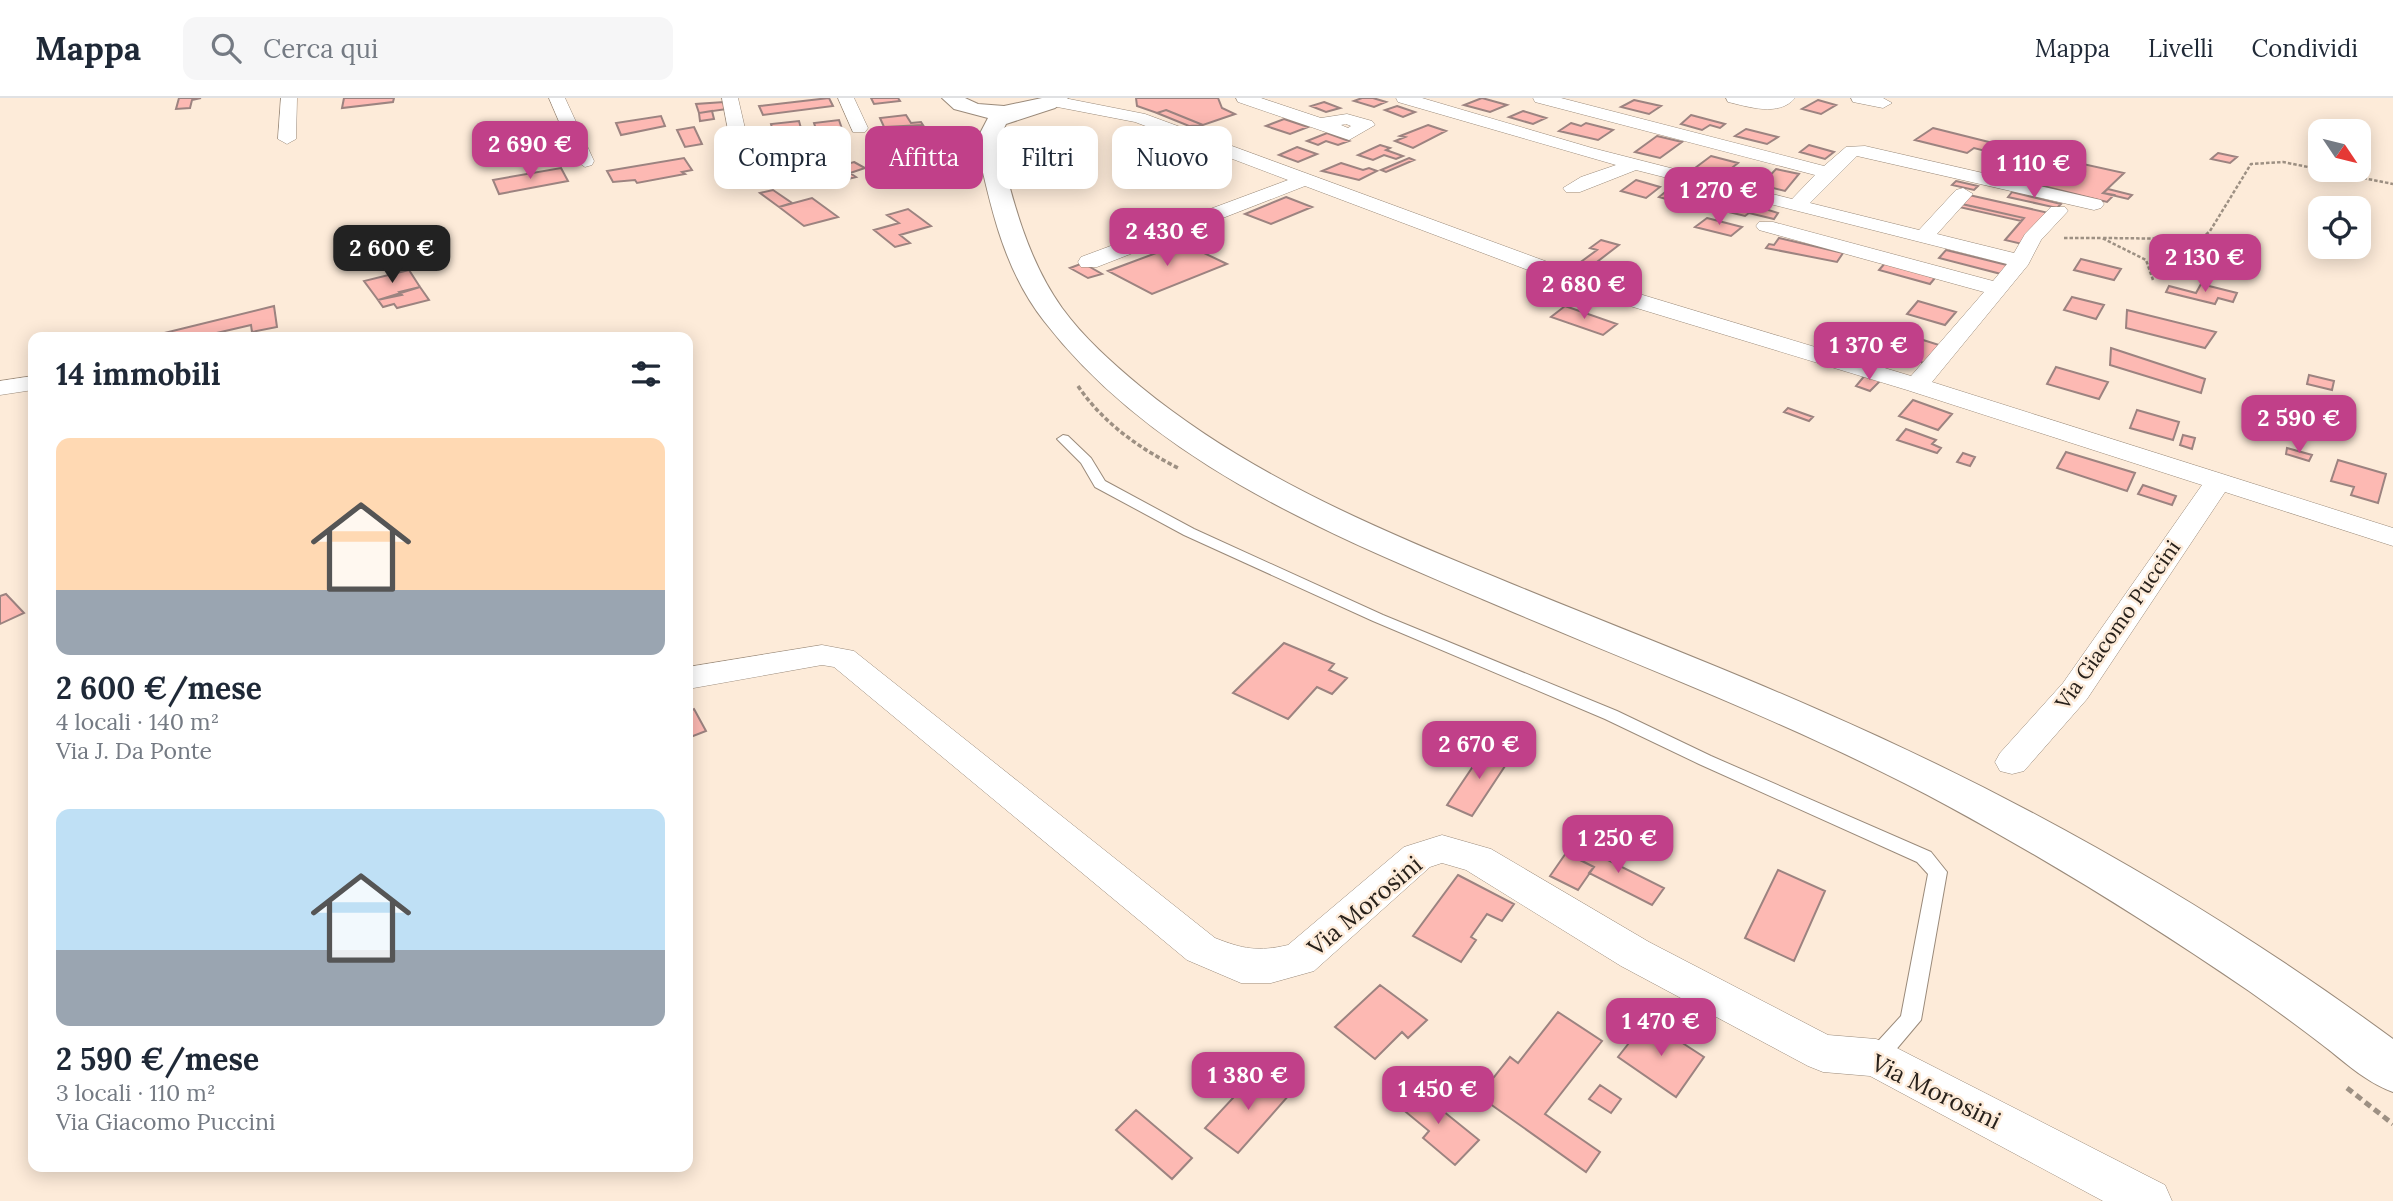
<!DOCTYPE html>
<html lang="it">
<head>
<meta charset="utf-8">
<style>
  body { margin:0; font-family:Lora,serif; background:#f6f6f7; color:#1f2937; height:100vh; display:flex; flex-direction:column; font-size:26px; white-space:nowrap }
  * { box-sizing:border-box; margin:0 }
  p { font-size:23px; color:#747a83 }
  .icon { flex:none; width:38px; height:38px; fill:none; stroke:currentColor; stroke-width:2; stroke-linecap:round; stroke-linejoin:round }
  .map { position:relative; flex:1; overflow:hidden }
  .panel { position:absolute; left:28px; top:234px; width:665px; height:840px; display:flex; flex-direction:column; background:#fff; border-radius:14px; box-shadow:0 4px 18px #0003 }
  .panel>* { flex:none }
  .hud { position:absolute; left:714px; top:28px; width:665px; height:63px; display:flex; gap:14px }
  .needle { width:46px; rotate:125deg }
  .fabs { position:absolute; left:2308px; top:21px; display:grid; gap:14px }
  .fabs a { display:grid; place-items:center; width:63px; height:63px; border-radius:14px; background:#fff; box-shadow:0 4px 18px #0003; font-size:35px }
  .price { position:absolute; translate:-50% -60px; padding:0 16px; border-radius:14px; background:#c14089; color:#fff; font-size:23px; line-height:46px; filter:drop-shadow(0 2px 4px #0008) }
  .price::after { content:''; position:absolute; left:50%; top:42px; width:21px; height:16px; margin-left:-10px; background:inherit; clip-path:polygon(0 0,100% 0,50% 100%) }
  .price.on { background:#222; color:#fff }
  ul { padding:0; list-style:none }
  li { display:grid; align-content:center; gap:14px; height:371px; padding:0 28px }
  li span { display:grid; place-items:center; height:217px; border-radius:14px; color:#555 }
  li>.icon { margin-inline-start:auto }
  span .icon { width:126px; height:126px; fill:#fffc; stroke-width:1 }
  li b { font-size:30px }
  h2 { display:flex; justify-content:space-between; align-items:center; height:84px; padding:0 28px; font-size:30px }
  .pill { padding:0 24px; border-radius:14px; background:#fff; box-shadow:0 4px 18px #0003; font-size:24px; line-height:63px }
  .pill.on { background:#c14089; color:#fff }
  header { display:flex; align-items:center; gap:42px; box-sizing:border-box; height:98px; padding:0 35px; background:#fff; border-bottom:2px solid #e0e1e3 }
  header strong { font-size:33px }
  nav { display:flex; gap:38px; margin-inline-start:auto; font-size:24px }
  .search { width:490px; height:63px; background:#f6f6f7; display:flex; align-items:center; gap:18px; box-sizing:border-box; padding:0 24px; border-radius:14px; color:#747a83; font-size:26px }
  .map>svg:first-child { display:block }
</style>
</head>
<body>
<header>
<strong>Mappa</strong>
<div class="search"><svg class="icon" aria-label="search" viewBox="0 0 24 24"><circle cx="10" cy="10" r="6"/><path d="M15 15l6 6"/></svg>Cerca qui</div>
<nav><a>Mappa</a><a>Livelli</a><a>Condividi</a></nav>
</header>
<div class="map">
<svg width="2393" height="1103" viewBox="0 0 2393 1103">
  <rect width="100%" height="100%" fill="#fdebd9"/>
  <!-- building -->
  <path fill="#fdb9b3" stroke="#9c8380" stroke-width="2" d="M179,0H201L192,2L190,10L176,11Z
    M344,0H394L393,4L342,10Z
    M829,0L833,8L763,17L759,8Z
    M871,0H898L900,3L874,6Z
    M1218,0L1222,10L1235,16L1203,27L1166,12L1157,15L1137,8L1136,0Z
    M1362,0H1373L1386,4L1374,9L1354,3Z
    M1482,0L1507,7L1490,14L1464,7Z
    M1634,2L1661,8L1649,16L1621,9Z
    M1818,2L1836,7L1821,16L1802,11Z
    M724,4L727,11L699,15L696,6Z
    M1324,4L1340,10L1326,14L1311,8Z
    M1397,8L1415,14L1403,19L1385,12Z
    M1166,12L1203,27L1189,28L1157,15Z
    M712,13L714,21L700,23L699,15Z
    M1523,13L1546,20L1533,26L1509,19Z
    M906,17L911,25L921,24L923,27L884,29L880,20Z
    M1691,17L1725,26L1720,30L1710,27L1702,32L1681,26Z
    M661,18L665,28L621,37L616,25Z
    M1284,21L1308,29L1290,36L1266,28Z
    M839,22L842,31L817,34L814,25Z
    M799,23L802,34L774,37L771,26Z
    M1571,25L1581,28L1586,25L1613,32L1598,42L1559,33Z
    M1428,27L1446,33L1413,50L1395,43L1405,39L1400,38Z
    M694,29L702,46L685,49L677,32Z
    M1933,30L2029,54L2124,75L2103,95L2114,97L2107,104L2003,78L2009,73L2029,78L2034,74L2058,80L2065,73L1974,50L1967,55L1915,42Z
    M1746,31L1778,39L1767,46L1735,38Z
    M1327,35L1349,43L1338,47L1326,43L1318,47L1307,43Z
    M1657,38L1682,44L1660,60L1635,54Z
    M1163,42L1170,44L1155,50L1161,52L1139,61L1124,55Z
    M1380,47L1390,50L1386,52L1403,58L1396,61L1384,57L1373,62L1358,57Z
    M1809,47L1834,54L1825,61L1800,54Z
    M1297,49L1317,56L1298,64L1279,57Z
    M751,52L767,72L742,77L726,57Z
    M2218,55L2237,59L2230,65L2211,61Z
    M1711,58L1738,65L1723,77L1695,70Z
    M684,60L692,72L682,74L685,76L637,85L635,82L613,84L607,73Z
    M1409,60L1414,62L1386,74L1381,72Z
    M854,64L865,70L850,75L856,79L844,82L826,72Z
    M1341,65L1363,72L1369,70L1377,73L1359,82L1322,73Z
    M561,70L568,83L499,96L493,82Z
    M1776,71L1799,76L1785,93L1761,87Z
    M754,74L764,81L748,84L742,77Z
    M1636,82L1660,89L1646,100L1621,93Z
    M1956,83L1978,88L1974,92L1952,87Z
    M1675,86L1689,90L1673,103L1659,99Z
    M2108,91L2132,97L2128,101L2103,95Z
    M773,92L792,105L779,109L760,95Z
    M2012,94L2061,106L2057,110L2008,99Z
    M1969,97L2049,115L2022,146L2005,142L2024,120L1962,106Z
    M1286,99L1312,109L1271,126L1245,116Z
    M812,100L838,119L804,128L779,109Z
    M1722,100L1756,108L1778,115L1774,121L1749,115L1745,118L1712,110Z
    M1962,106L2024,120L2021,123L1959,109Z
    M908,111L931,128L900,137L910,145L895,149L874,132L899,125L887,117Z
    M1707,120L1742,129L1731,138L1695,129Z
    M437,140L448,156L427,161L415,145Z
    M1779,140L1843,155L1837,164L1766,150L1769,146L1774,147Z
    M1601,142L1619,147L1589,170L1578,166L1597,152L1590,150Z
    M1183,145L1227,166L1152,196L1108,173Z
    M1946,152L2011,168L2005,177L1939,160Z
    M2081,161L2121,171L2114,182L2074,172Z
    M1886,164L1935,180L1930,186L1879,172Z
    M1083,165L1102,176L1088,180L1070,170Z
    M409,172L420,189L399,194L402,197L378,202L364,183Z
    M2201,186L2237,195L2233,204L2218,200L2215,206L2166,194L2169,188L2196,195Z
    M420,189L429,202L397,210L394,206L383,209L378,202Z
    M2072,199L2104,207L2096,221L2064,212Z
    M1918,203L1956,214L1945,227L1907,216Z
    M274,208L277,229L252,234L251,227L195,240H144Z
    M1565,208L1617,226L1603,237L1551,219Z
    M2127,212L2216,234L2205,250L2126,230Z
    M1901,235L1939,247L1924,265L1885,253Z
    M1850,243L1875,251L1872,255L1846,247Z
    M2111,250L2205,281L2201,295L2110,267Z
    M2056,269L2108,284L2099,301L2047,286Z
    M1866,276L1882,281L1870,293L1856,288Z
    M2309,277L2334,283L2332,292L2307,286Z
    M1913,302L1952,316L1938,332L1899,318Z
    M1788,310L1813,319L1809,323L1784,314Z
    M2137,312L2179,324L2173,342L2130,330Z
    M1906,331L1936,342L1932,346L1941,350L1937,355L1897,342Z
    M2183,337L2195,340L2192,351L2180,347Z
    M2287,350L2312,357L2309,363L2286,356Z
    M2066,354L2135,375L2127,393L2057,370Z
    M1963,355L1975,359L1970,368L1957,364Z
    M2338,362L2386,376L2378,405L2351,397L2354,389L2331,383Z
    M2143,387L2176,398L2172,407L2138,396Z
    M6,496L24,515L0,526V498Z
    M1284,545L1334,566L1329,572L1347,580L1332,596L1317,589L1288,621L1233,595Z
    M694,611L706,633L688,640V614Z
    M1486,649L1511,659L1472,718L1447,707Z
    M1574,745L1664,790L1652,807L1589,775L1594,769L1566,755Z
    M1566,755L1594,769L1578,792L1550,778Z
    M1778,772L1825,793L1794,863L1745,840Z
    M1458,777L1514,806L1502,823L1487,816L1471,839L1476,842L1461,864L1413,838Z
    M1380,887L1427,922L1408,940L1402,934L1375,961L1335,929Z
    M1558,914L1602,943L1545,1016L1600,1054L1586,1074L1479,998L1510,959L1518,965Z
    M1647,922L1704,959L1676,999L1618,959Z
    M1258,973L1290,996L1238,1055L1205,1030Z
    M1600,987L1621,1001L1611,1015L1589,1001Z
    M1412,988L1479,1042L1455,1067L1423,1040L1429,1033L1395,1005Z
    M1136,1012L1192,1060L1172,1081L1116,1032Z"/>
  <g fill="none" stroke-linecap="round" stroke-linejoin="round">
    <defs>
      <path id="service" d="M1063,337L1068,338L1091,360L1105,383L1194,431L1383,517L1617,613L1711,658L1931,754L1947,774L1921,922L1883,967L1876,969L1869,967L1865,960L1869,953L1901,918L1928,776L1917,764L1699,666L1605,621L1373,523L1184,437L1095,389L1081,365L1057,341Z"/>
      <path id="minor" d="M281,0H297L296,41L287,46L278,41Z
        M549,0H565L594,63L592,67L585,69L576,63Z
        M722,0H738L749,48L746,52H734L731,48Z
        M838,0H854L868,30L865,34H853Z
        M1047,0H1064L1145,16L1613,188L1911,278L1984,194L1759,132L1756,128L1759,124H1773L1993,183L2007,166L1636,72L1580,94H1566L1563,90L1581,79L1616,67L1398,4L1396,0H1422L1592,50L1792,101L1815,77L1535,4L1533,0H1561L1824,68L1846,49L1865,48L2101,102L2104,106L2101,110L2094,112L1857,58L1810,105L1919,132L1956,92L1963,90L1973,96L1937,136L2014,155L2025,136L2051,109H2065L2068,113L2041,142L2028,167L1932,284L2393,430V448L2225,394L2087,601L2024,673L2012,676L2000,673L1995,664L2000,655L2063,585L2202,387L1907,292L1597,198L1305,88L1097,169H1081L1078,164L1081,159L1288,82L1135,24L1047,7L1045,3Z
        M1236,0H1261L1321,20L1347,16L1372,23L1375,27L1349,42L1238,4ZM1346,26L1351,28L1348,30L1341,27Z
        M1726,0H1795C1779,19 1749,9 1728,4Z
        M1851,0H1883L1892,5L1883,10L1853,4Z
        M33,278V292L0,297V283Z
        M822,547L854,553L1215,840C1243,851 1258,854 1288,847L1404,749L1442,737L1491,751L1649,844L1828,937L1876,941L1891,947L2165,1087L2172,1103H2103L1870,978L1823,974L1808,968L1621,868L1466,772L1442,765L1430,769L1314,873L1271,885H1241L1187,862L834,569L822,567L688,591V569Z"/>
      <path id="primary" d="M942,0H965L978,6L1004,8L1042,0H1068L1055,10L1006,26L998,43C1012,101 1027,161 1062,210C1084,240 1112,265 1141,289C1246,375 1370,428 1495,479C1603,524 1713,565 1821,613C2023,701 2215,810 2393,941V994C2365,984 2344,963 2320,945C2297,927 2273,910 2249,893C2151,826 2051,764 1948,708C1800,628 1641,569 1487,503C1327,435 1154,365 1044,223C1003,171 990,106 976,43L988,20L954,11Z"/>
    </defs>
    <!-- service casing -->
    <use href="#service" stroke="#9a8a7a" stroke-width="2"/>
    <!-- minor casing -->
    <use href="#minor" stroke="#9a8a7a" stroke-width="1"/>
    <!-- primary casing -->
    <use href="#primary" stroke="#9a8a7a" stroke-width="2"/>
    <!-- path-far2 -->
    <path stroke="#9d9083" stroke-width="2.5" stroke-dasharray="3.5 2" stroke-linecap="butt" d="M2064,140H2102
      M2153,182L2146,162L2102,140L2201,141L2210,133L2251,66L2283,64L2393,86"/>
    <!-- path-far1 -->
    <path stroke="#9d9083" stroke-width="3.5" stroke-dasharray="4.5 2.5" stroke-linecap="butt" d="M1078,288C1103,325 1139,350 1178,370"/>
    <!-- path -->
    <path stroke="#9d9083" stroke-width="5" stroke-dasharray="7 4.5" stroke-linecap="butt" d="M2347,990L2393,1026"/>
    <!-- service -->
    <use href="#service" fill="#fff" fill-rule="evenodd"/>
    <!-- minor -->
    <use href="#minor" fill="#fff" fill-rule="evenodd"/>
    <!-- primary -->
    <use href="#primary" fill="#fff" fill-rule="evenodd"/>
  </g>
  <g text-anchor="middle" stroke-width="5" stroke-linejoin="round" paint-order="stroke">
    <!-- street labels -->
    <g font-size="21" fill="#28211b" stroke="#fdebd9">
      <text transform="translate(2118 527) rotate(-55)" y="7">Via Giacomo Puccini</text>
    </g>
    <!-- near-street labels -->
    <g font-size="24" fill="#28211b" stroke="#fdebd9">
      <text transform="translate(1365 808) rotate(-40)" y="8">Via Morosini</text>
      <text transform="translate(1936 994) rotate(26)" y="8">Via Morosini</text>
    </g>
  </g>
</svg>
<div class="fabs">
<a><svg class="needle" viewBox="-14 -14 28 28"><path d="M0-13l5 13h-10z" fill="#e53935"/><path d="M0 13l5-13h-10z" fill="#747a83"/></svg></a>
<a><svg class="icon" aria-label="locate" viewBox="0 0 24 24"><circle cx="12" cy="12" r="6"/><path d="M12 2v4M12 18v4M2 12h4M18 12h4"/></svg></a>
</div>
<b class="price" style="left:530px;top:83px">2 690 €</b>
<b class="price" style="left:2034px;top:102px">1 110 €</b>
<b class="price" style="left:1719px;top:129px">1 270 €</b>
<b class="price" style="left:1167px;top:170px">2 430 €</b>
<b class="price on" style="left:392px;top:187px">2 600 €</b>
<b class="price" style="left:2205px;top:196px">2 130 €</b>
<b class="price" style="left:1584px;top:223px">2 680 €</b>
<b class="price" style="left:1869px;top:284px">1 370 €</b>
<b class="price" style="left:2299px;top:357px">2 590 €</b>
<b class="price" style="left:1479px;top:683px">2 670 €</b>
<b class="price" style="left:1618px;top:777px">1 250 €</b>
<b class="price" style="left:1661px;top:960px">1 470 €</b>
<b class="price" style="left:1248px;top:1014px">1 380 €</b>
<b class="price" style="left:1438px;top:1028px">1 450 €</b>
<div class="hud">
<a class="pill">Compra</a>
<a class="pill on">Affitta</a>
<a class="pill">Filtri</a>
<a class="pill">Nuovo</a>
</div>
<section class="panel">
<h2>14 immobili<svg class="icon" aria-label="filters" viewBox="0 0 24 24"><path d="M4 7h16M4 17h16"/><circle cx="9" cy="7" r="2"/><circle cx="15" cy="17" r="2"/></svg></h2>
<ul>
<li><span style="background:linear-gradient(#ffd9b3 70%,#9aa5b1 0)"><svg class="icon" aria-label="home" viewBox="0 0 24 24"><path d="M3 11l9-7 9 7M6 9v11h12V9"/></svg></span><div><b>2 600 €/mese</b><p>4 locali · 140 m²</p><p>Via J. Da Ponte</p></div></li>
<li><span style="background:linear-gradient(#bfe0f5 65%,#9aa5b1 0)"><svg class="icon" aria-label="home" viewBox="0 0 24 24"><path d="M3 11l9-7 9 7M6 9v11h12V9"/></svg></span><div><b>2 590 €/mese</b><p>3 locali · 110 m²</p><p>Via Giacomo Puccini</p></div></li>
</ul>
</section>
</div>
</body>
</html>
